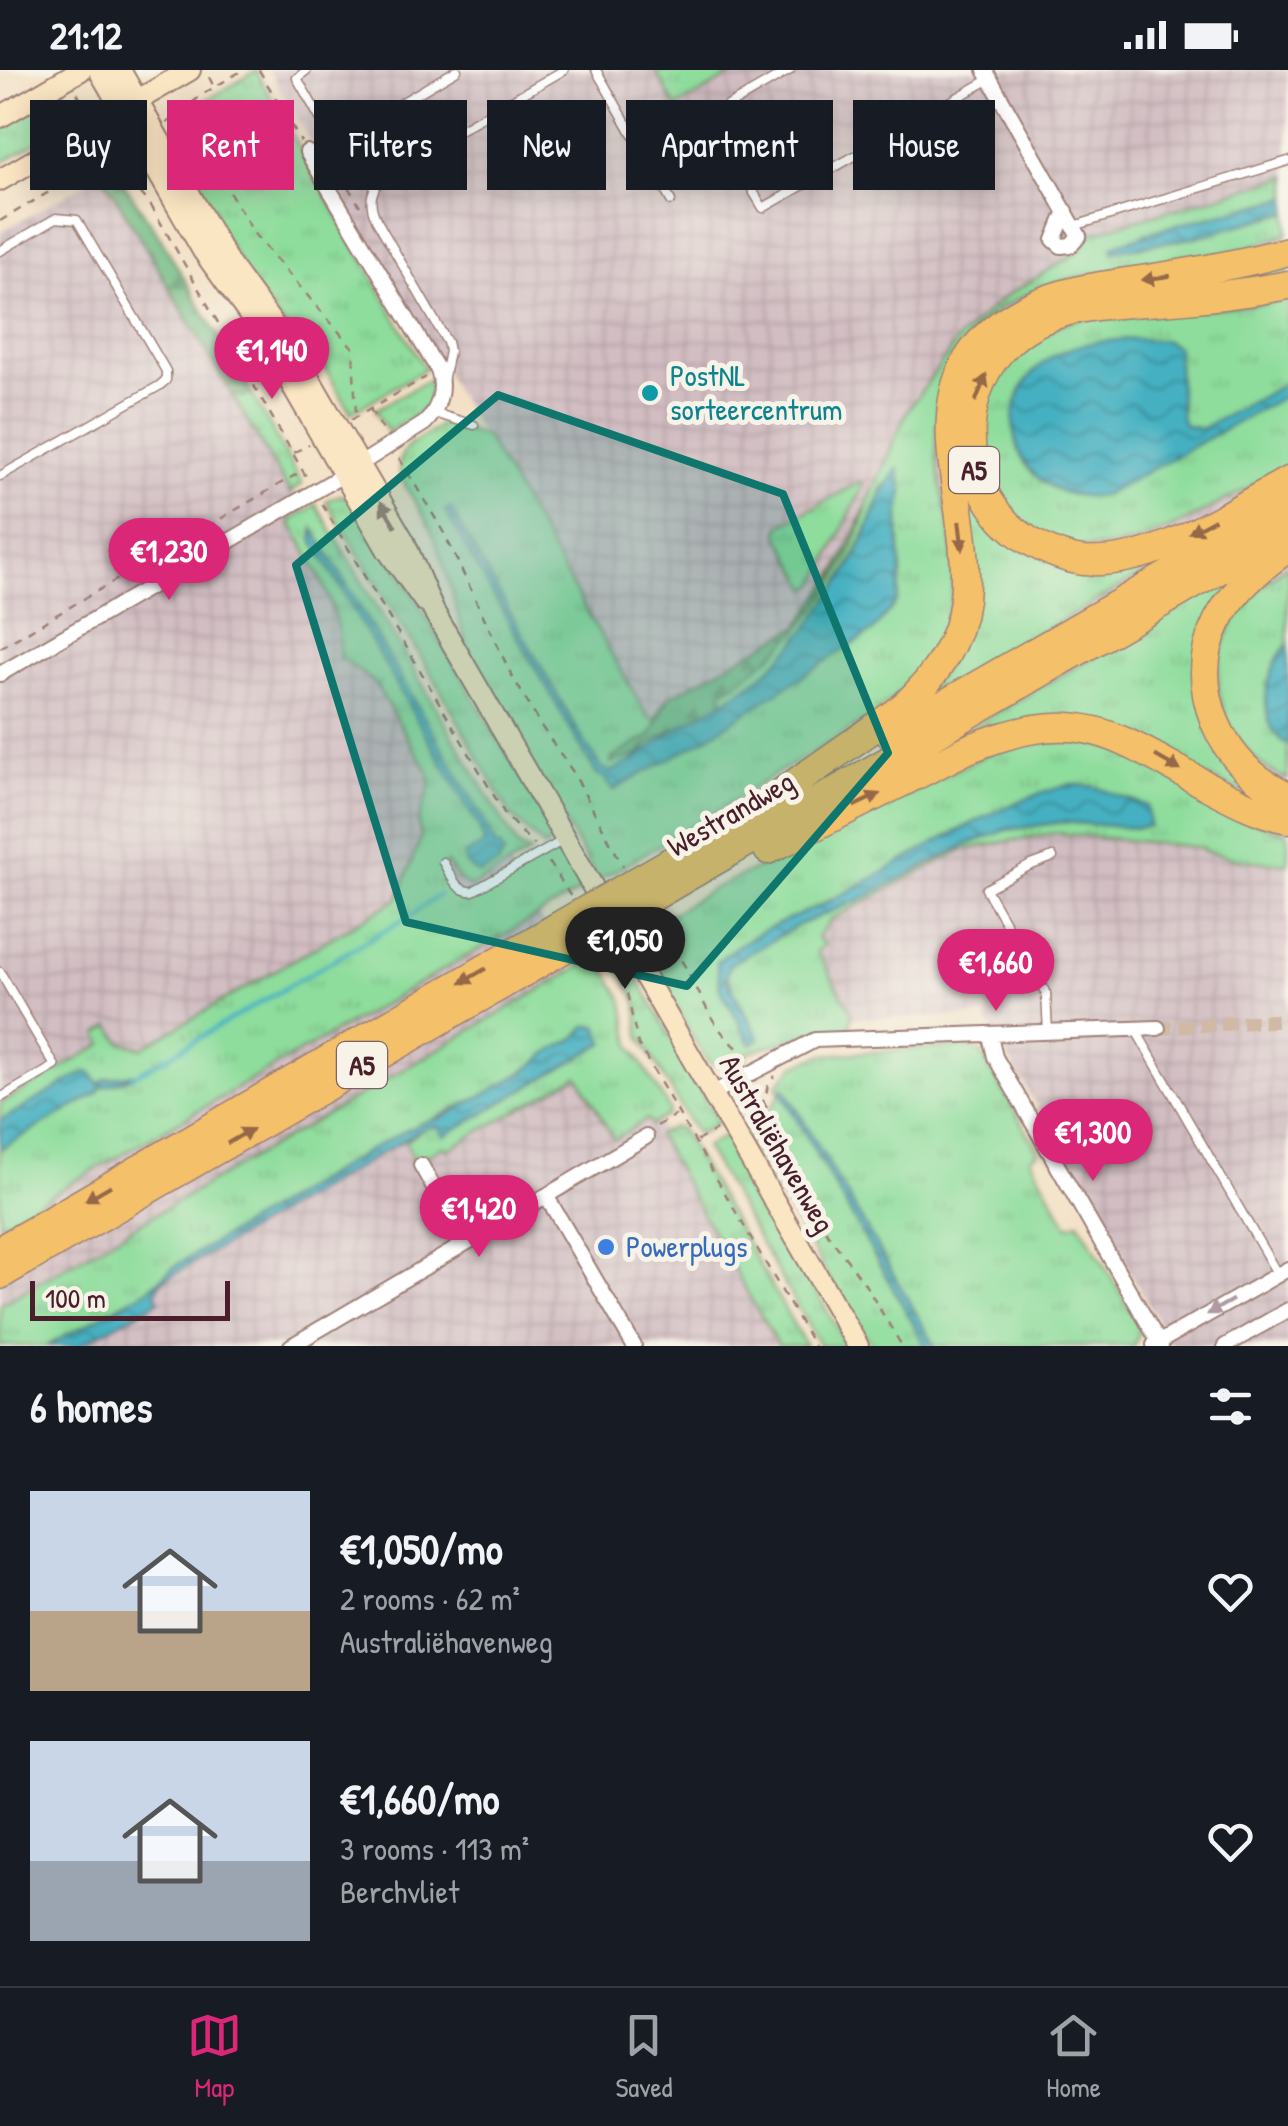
<!DOCTYPE html>
<html lang="en">
<head>
<meta charset="utf-8">
<style>
  body { margin:0; font-family:"Patrick Hand",sans-serif; background:#242831; color:#f1f3f6; height:100vh; display:flex; flex-direction:column; font-size:38px; white-space:nowrap }
  * { box-sizing:border-box; margin:0 }
  p { font-size:32px; color:#9ea1a6 }
  .icon { flex:none; width:55px; height:55px; fill:none; stroke:currentColor; stroke-width:2; stroke-linecap:round; stroke-linejoin:round }
  .map { position:relative; height:1276px; overflow:hidden }
  .side { display:flex; flex-direction:column; background:#171b24; flex:1 }
  .side>* { flex:none }
  .hud { position:absolute; left:30px; top:30px; width:1230px; height:90px; display:flex; gap:20px }
  .scale { position:absolute; left:30px; bottom:25px; width:200px; box-sizing:border-box; padding-left:10px; border:5px solid #4a1f2b; border-top:0; font-size:28px; line-height:35px; white-space:nowrap; color:#4a1f2b; -webkit-text-stroke:8px #f7f3e8; paint-order:stroke }
  .price { position:absolute; translate:-50% -85px; padding:0 22px; border-radius:35px; background:#db2777; color:#fff; font-size:32px; line-height:65px; filter:drop-shadow(0 2px 5px #0008) }
  .price::after { content:''; position:absolute; left:50%; top:60px; width:30px; height:22px; margin-left:-15px; background:inherit; clip-path:polygon(0 0,100% 0,50% 100%) }
  .price.on { background:#222; color:#fff }
  ul { padding:0; list-style:none }
  li { display:flex; align-items:center; gap:30px; height:250px; padding:0 30px }
  li span { display:grid; place-items:center; flex:none; width:280px; height:200px; border-radius:0px; color:#555 }
  li>.icon { margin-inline-start:auto }
  span .icon { width:120px; height:120px; fill:#fffc; stroke-width:1 }
  li b { font-size:42px }
  h2 { display:flex; justify-content:space-between; align-items:center; height:120px; padding:0 30px; font-size:42px }
  .tag { padding:0 35px; border-radius:0px; background:#171b24; box-shadow:0 5px 25px #0003; font-size:35px; line-height:90px }
  .tag.on { background:#db2777; color:#fff }
  .status { display:flex; justify-content:space-between; align-items:center; height:70px; padding:0 50px; background:#171b24; direction:ltr }
  .status svg { height:28px; fill:currentColor }
  .tabs { display:flex; justify-content:space-around; align-items:center; height:140px; border-top:2px solid #363941; background:#171b24; font-size:28px; color:#9ea1a6 }
  .tabs a { display:grid; justify-items:center; gap:5px }
  .tabs .on { color:#db2777 }
  .map>svg:first-child { display:block }
</style>
</head>
<body>
<div class="status"><b>21:12</b><svg viewBox="0 0 49 12"><path d="M0 12V9h3v3zM5 12V6h3v6zM10 12V3h3v9zM15 12V0h3v12zM26 1h20v11H26zM47 4h2v5h-2z"/></svg></div>
<div class="map">
<svg width="1288" height="1276" viewBox="0 0 1288 1276">
  <defs>
    <pattern id="industrial-grid" width="8" height="8" patternUnits="userSpaceOnUse" patternTransform="scale(2.5)"><rect width="8" height="8" fill="#d2bec2"/><path d="M0 4h8M4 0v8" fill="none" stroke="#b6a3a7"/></pattern>
    <pattern id="grass-tufts" width="24" height="20" patternUnits="userSpaceOnUse" patternTransform="scale(2.5)"><rect width="24" height="20" fill="#8edd9c"/><path d="M3 7l-1-3M5 7V3M7 7l1-3M15 17l-1-3M17 17v-4M19 17l1-3" fill="none" stroke="#7cbd87"/></pattern>
    <pattern id="forest-firs" width="22" height="20" patternUnits="userSpaceOnUse" patternTransform="scale(2.5)"><rect width="22" height="20" fill="#72bc84"/><path d="M5 1l3.5 6h-7zM16 11l3.5 6h-7z" fill="#60986c"/></pattern>
    <pattern id="water-waves" width="16" height="10" patternUnits="userSpaceOnUse" patternTransform="scale(2.5)"><rect width="16" height="10" fill="#44b0c1"/><path d="M0 5q4-4 8 0t8 0" fill="none" stroke="#3b8f9d"/></pattern>
  </defs>
  <rect width="100%" height="100%" fill="#f7f3e8"/>
  <filter id="ink" filterUnits="userSpaceOnUse"><feTurbulence type="fractalNoise" baseFrequency=".01" numOctaves="2"/><feDisplacementMap in="SourceGraphic" scale="20" xChannelSelector="R" yChannelSelector="G"/><feConvolveMatrix kernelMatrix="1 2 1 2 8 2 1 2 1" color-interpolation-filters="sRGB"/></filter>
  <filter id="wash" filterUnits="userSpaceOnUse"><feTurbulence type="fractalNoise" baseFrequency=".0048" numOctaves="4" result="noise"/><feDisplacementMap in="SourceGraphic" scale="40" xChannelSelector="R" yChannelSelector="G"/><feGaussianBlur stdDeviation="2.25" result="paint"/><feColorMatrix in="noise" values="0 0 0 0 0 0 0 0 0 0 0 0 0 0 0 0 0 1.4 0 .05"/><feComposite in="paint" operator="in"/></filter>
  <g filter="url(#wash)">
    <rect width="100%" height="100%" fill="#f3e0c5"/>
    <!-- industrial -->
    <path fill="url(#industrial-grid)" d="M269,0H1288V1276H1172L985,946L852,948L801,853L1031,699L927,534L657,667Z
      M108,100L786,1276H0V163Z"/>
    <!-- grass -->
    <path fill="url(#grass-tufts)" stroke="#6c7e64" stroke-width="2.5" fill-rule="evenodd" d="M655,0H741L676,38Z
      M256,1L425,299L351,343L313,278L306,281L259,227L165,68L197,36Z
      M63,21L78,48L0,94V57Z
      M1288,106V127L1161,159L1191,168L1288,142V164C1269,170 1250,178 1230,182C1152,200 1065,194 997,241C948,275 930,338 938,395C942,425 951,455 953,485C955,515 949,547 937,574C907,636 830,671 774,705C716,742 658,777 598,810L474,596C456,548 449,497 426,450C418,433 393,406 401,387C407,371 431,365 441,353L485,366L648,647L655,650L665,631L799,556L821,527L845,486L906,343L960,267L1003,228L1076,183L1085,174L1088,164ZM883,416L903,420L899,447L901,506L897,531L873,560L703,670L614,720L604,706L597,705L468,482L451,439L585,673L600,696L610,703C621,697 634,692 644,685C655,678 663,668 674,661C702,643 734,628 759,608C817,563 862,484 883,416Z
      M1288,189V206C1261,213 1234,220 1206,224C1149,230 1088,222 1035,248C913,308 957,496 1092,496C1156,497 1233,446 1288,417V421L909,638C942,607 960,580 968,535C983,458 933,391 968,310C980,282 1000,257 1028,243C1074,219 1127,223 1177,216C1215,211 1252,200 1288,189Z
      M1288,229V396C1240,421 1160,473 1107,477C969,489 932,302 1059,255C1095,242 1134,243 1172,241C1202,239 1233,236 1263,234Z
      M435,306L428,337L388,362L375,340Z
      M231,323L242,327L252,324L302,414L290,423Z
      M860,412L864,414L816,515L809,519L779,465L780,456Z
      M340,425L359,433L555,765L545,778L511,746L438,615L326,431Z
      M316,434L518,777L531,783L471,817L459,810L447,793L441,799L458,828L470,830L549,785L565,784L586,818L0,1154V1079L98,1023L101,1017L133,1007V1004L106,1009L99,1014L91,1003L0,1051V1034L103,974L98,964L111,956L121,972L142,978L398,829L421,767L418,751L431,714L429,703L374,612L339,587C341,538 314,494 290,452Z
      M1267,486L1198,610L1288,742L1074,650L822,744Z
      M1288,495V709C1263,700 1245,682 1232,659C1196,595 1235,532 1288,495Z
      M1045,671L1084,672L1114,677L1251,751L1288,763V794L1242,790L1204,781L1203,778L1055,763L963,780L832,849L817,868L825,875L817,881L852,943L850,958L812,963L747,983L744,995L735,999L708,993L632,868L714,818L813,773L994,681ZM1072,714L1095,717L1147,736L1149,756L1136,758L1063,752L1007,759L968,774L801,854L730,894L726,902L751,974L720,918L723,887L751,868Z
      M620,876L718,1052L701,1063L695,1062L640,966L637,932L610,882Z
      M598,886L624,932L631,975L669,1039L668,1045L651,1055L647,1049L614,1070L578,1006L447,1080L443,1076L416,1092L405,1072L425,1058L438,1055L445,1065L604,973L577,967L498,1018L371,1079L175,1196L149,1219L47,1276H0V1235Z
      M967,976L981,983L1039,1082L1030,1088L1068,1156L1079,1152L1137,1251L1139,1263L1134,1276H935L785,1019L780,1020L776,1016L796,995L821,985Z
      M781,1022L926,1276H875L857,1258L742,1056L769,1041Z
      M673,1057L680,1058L806,1276H778L657,1065Z
      M728,1064L847,1276H820L705,1077Z"/>
    <!-- forest -->
    <path fill="url(#forest-firs)" stroke="#5e6e58" stroke-width="2.5" d="M113,98L158,164L252,324L242,327L231,323L103,105Z
      M867,436C846,517 791,579 722,622L723,632L648,674L640,684L611,693L612,688L651,665L669,627L799,556L836,503Z"/>
    <!-- water -->
    <path fill="url(#water-waves)" stroke="#476876" stroke-width="2.5" d="M1288,127V142L1191,168L1113,181V176L1161,159Z
      M1137,269L1166,271L1177,277L1181,346L1184,355L1201,359L1288,312V324L1103,426C1006,435 981,319 1062,282C1085,271 1112,270 1137,269Z
      M898,399L903,420L899,447L901,505L897,531L873,561L703,670L613,720L604,707L597,705L445,441L450,438L585,673L600,696L610,702C633,692 648,680 668,665C697,644 731,630 759,608C796,579 827,534 851,495C871,464 874,426 898,399Z
      M314,459L482,746L496,776H500L504,785L498,794L479,804L466,795L464,785L485,774L478,755L312,469Z
      M1288,574V676C1254,652 1264,601 1288,574Z
      M1072,714L1095,717L1147,736L1149,756L1136,758L1063,752L1007,760L968,774L859,830L801,854L730,894L726,908L760,969L751,974L720,918L717,892C749,861 799,847 838,827C913,788 989,735 1072,714Z
      M586,956H598L604,973L444,1066L438,1056L425,1058L161,1212L156,1222L159,1231L78,1276H48L149,1219L175,1196L371,1079L419,1054L443,1047L525,1002L549,982L577,967Z
      M85,1002L91,1003L99,1014L105,1009L133,1004L134,1007L101,1017L98,1023L0,1079V1051Z
      M782,1018L785,1019L935,1276H926L781,1022Z"/>
    <g fill="none" stroke-linecap="round" stroke-linejoin="round">
      <!-- stream -->
      <path stroke="#44b0c1" stroke-width="4" d="M132,1007L413,844L439,825"/>
    </g>
  </g>
  <g filter="url(#ink)">
    <g fill="none" stroke-linecap="round" stroke-linejoin="round">
      <!-- street-tunnel -->
      <path stroke="#d1b9a6" stroke-width="14" stroke-dasharray="14 7" stroke-linecap="butt" d="M1158,958L1288,950"/>
      <defs>
        <path id="lane" d="M307,0L297,8L334,73
          M596,0L671,131
          M790,0L709,47L763,138L990,9
          M310,87L457,0
          M1074,156L1288,91
          M0,181L56,148L77,150L166,301V310L159,316L0,406
          M443,312L449,281L447,272L376,149C367,130 372,119 385,103L564,0
          M434,343L474,355
          M443,792C451,805 456,823 473,821L562,771
          M0,902L55,996L0,1028
          M1135,959L1278,1205
          M1048,963L1046,923L986,819L1029,796L1053,787"/>
        <path id="street" d="M985,0L1079,166L1071,175L1061,176L1054,170L1066,141
          M0,604L343,405L425,353C439,339 445,318 438,300L307,82
          M990,966L995,987L1161,1276
          M713,1023L815,970L1158,958
          M421,1095L465,1173
          M547,1127L634,1276
          M1154,1275L1288,1199
          M291,1276L646,1067
          M1225,1276L1288,1240"/>
        <path id="secondary" d="M99,0L203,181L260,260L388,481L424,531
          M120,0L229,194L298,289L404,471L433,540L858,1276
          M0,47L81,0
          M0,110L190,0"/>
        <path id="highway" d="M1288,215C1245,223 1203,228 1159,231C1122,234 1082,234 1047,248C954,284 944,418 1028,470C1045,480 1064,489 1084,491C1156,496 1228,443 1288,411
          M1288,478C1226,520 1185,576 1215,652C1230,688 1253,710 1288,726
          M891,665L1288,436
          M735,755L901,639C933,610 959,574 964,530C975,421 896,302 1029,237C1066,219 1107,215 1147,209C1194,202 1242,194 1288,181
          M768,780L968,679C1087,631 1115,668 1217,721C1240,733 1262,744 1288,749
          M670,792L750,746
          M680,811L1288,460
          M0,1180L557,857
          M0,1205L569,876"/>
      </defs>
      <!-- lane casing -->
      <use href="#lane" stroke="#9e8078" stroke-width="11"/>
      <!-- street casing -->
      <use href="#street" stroke="#9e8078" stroke-width="18"/>
      <!-- secondary casing -->
      <use href="#secondary" stroke="#9e8078" stroke-width="24"/>
      <!-- highway casing -->
      <use href="#highway" stroke="#9e8078" stroke-width="31"/>
      <!-- path -->
      <path stroke="#9e8078" stroke-width="2.5" stroke-dasharray="8 8" stroke-linecap="butt" d="M259,0L301,72
        M209,7L213,15
        M77,23L88,42
        M183,39L201,61L223,111L255,165L353,278L356,346
        M167,53L203,24L243,0
        M105,70L116,94L150,134L308,410
        M348,117L360,136
        M0,151L125,77
        M370,339L385,363
        M351,350L426,307
        M294,383L309,374
        M399,388L443,461L510,602L541,656L573,702L623,796
        M322,434L506,746L534,775
        M0,578L302,401
        M549,792L571,827
        M654,851C664,869 680,885 689,904C711,944 710,956 748,987
        M603,882L627,923L638,974L814,1276
        M759,1016L765,1030
        M763,1031L777,1057L784,1084L829,1166L863,1211L902,1276
        M744,1043L765,1030L768,1014L775,1006
        M657,1056L676,1045
        M697,1071L716,1060"/>
      <!-- lane -->
      <use href="#lane" stroke="#fff" stroke-width="8"/>
      <!-- street -->
      <use href="#street" stroke="#fff" stroke-width="14"/>
      <!-- secondary -->
      <use href="#secondary" stroke="#fbe6c3" stroke-width="20"/>
      <!-- highway -->
      <use href="#highway" stroke="#f4c16a" stroke-width="28"/>
      <defs>
        <path id="highway-bridge" d="M557,857L670,792
          M569,876L680,811"/>
      </defs>
      <!-- highway-bridge casing -->
      <use href="#highway-bridge" stroke="#9e8078" stroke-width="31" stroke-linecap="butt"/>
      <!-- highway-bridge -->
      <use href="#highway-bridge" stroke="#f4c16a" stroke-width="28"/>
    </g>
    <!-- one-way arrows -->
    <defs><path id="oneway-solid" d="M-6-.8H1V-3.2L6.5 0L1 3.2V.8H-6Z" transform="scale(2.5)"/></defs>
    <g fill="#966847">
      <use href="#oneway-solid" transform="translate(1156 208) rotate(171)"/>
      <use href="#oneway-solid" transform="translate(981 318) rotate(-68)"/>
      <use href="#oneway-solid" transform="translate(1202 456) rotate(152)"/>
      <use href="#oneway-solid" transform="translate(961 466) rotate(83)"/>
      <use href="#oneway-solid" transform="translate(1168 693) rotate(30)"/>
      <use href="#oneway-solid" transform="translate(867 730) rotate(-26)"/>
      <use href="#oneway-solid" transform="translate(473 906) rotate(150)"/>
      <use href="#oneway-solid" transform="translate(240 1066) rotate(-30)"/>
      <use href="#oneway-solid" transform="translate(98 1123) rotate(150)"/>
    </g>
    <use fill="#a28277" href="#oneway-solid" transform="translate(388 444) rotate(-121)"/>
    <use fill="#ae9aa0" href="#oneway-solid" transform="translate(1220 1237) rotate(150)"/>
  </g>
  <!-- marked area -->
  <path fill="#0f766e" fill-opacity="0.2" stroke="#0f766e" stroke-width="8" stroke-linejoin="round" d="M498,325L783,424L888,683L687,916L406,852L296,495Z"/>
  <!-- markers -->
  <circle fill="#0f9aa8" stroke="#f7f3e8" stroke-width="4" cx="650" cy="323" r="10"/>
  <circle fill="#3f7fe0" stroke="#f7f3e8" stroke-width="4" cx="606" cy="1177" r="10"/>
  <g text-anchor="middle" stroke-width="10" stroke-linejoin="round" paint-order="stroke">
    <!-- shield labels -->
    <g fill="#f7f3e8" stroke="#7e5f64" stroke-width="2.5">
      <rect x="949" y="377" width="50" height="46" rx="8"/>
      <rect x="337" y="972" width="50" height="46" rx="8"/>
    </g>
    <g font-size="28" font-weight="bold" fill="#4a1f2b">
      <text x="974" y="410">A5</text>
      <text x="362" y="1005">A5</text>
    </g>
    <!-- culture labels -->
    <g font-size="30" fill="#0d838f" stroke="#f7f3e8" text-anchor="start">
      <text x="670" y="316">PostNL<tspan x="670" dy="34">sorteercentrum</tspan></text>
    </g>
    <!-- street labels -->
    <g font-size="30" fill="#4a1f2b" stroke="#f7f3e8">
      <text transform="translate(731 744) rotate(-30)" y="10">Westrandweg</text>
      <text transform="translate(777 1074) rotate(60)" y="10">Australiëhavenweg</text>
    </g>
    <!-- shop labels -->
    <g font-size="30" fill="#366cbe" stroke="#f7f3e8" text-anchor="start">
      <text x="626" y="1187">Powerplugs</text>
    </g>
  </g>
</svg>
<div class="scale">100 m</div>
<b class="price" style="left:272px;top:332px">€1,140</b>
<b class="price" style="left:169px;top:533px">€1,230</b>
<b class="price on" style="left:625px;top:922px">€1,050</b>
<b class="price" style="left:996px;top:944px">€1,660</b>
<b class="price" style="left:1093px;top:1114px">€1,300</b>
<b class="price" style="left:479px;top:1190px">€1,420</b>
<div class="hud">
<a class="tag">Buy</a>
<a class="tag on">Rent</a>
<a class="tag">Filters</a>
<a class="tag">New</a>
<a class="tag">Apartment</a>
<a class="tag">House</a>
</div>
</div>
<section class="side">
<h2>6 homes<svg class="icon" aria-label="filters" viewBox="0 0 24 24"><path d="M4 7h16M4 17h16"/><circle cx="9" cy="7" r="2"/><circle cx="15" cy="17" r="2"/></svg></h2>
<ul>
<li><span style="background:linear-gradient(#c9d6e8 60%,#b9a48a 0)"><svg class="icon" aria-label="home" viewBox="0 0 24 24"><path d="M3 11l9-7 9 7M6 9v11h12V9"/></svg></span><div><b>€1,050/mo</b><p>2 rooms · 62 m²</p><p>Australiëhavenweg</p></div><svg class="icon" aria-label="heart" viewBox="0 0 24 24"><path d="M12 20l-8-8c-3-5 5-10 8-4 3-6 11-1 8 4z"/></svg></li>
<li><span style="background:linear-gradient(#c9d6e8 60%,#9aa5b1 0)"><svg class="icon" aria-label="home" viewBox="0 0 24 24"><path d="M3 11l9-7 9 7M6 9v11h12V9"/></svg></span><div><b>€1,660/mo</b><p>3 rooms · 113 m²</p><p>Berchvliet</p></div><svg class="icon" aria-label="heart" viewBox="0 0 24 24"><path d="M12 20l-8-8c-3-5 5-10 8-4 3-6 11-1 8 4z"/></svg></li>
</ul>
</section>
<nav class="tabs">
<a class="on"><svg class="icon" aria-label="map" viewBox="0 0 24 24"><path d="M3 6l6-2 6 2 6-2v14l-6 2-6-2-6 2zM9 4v14M15 6v14"/></svg>Map</a>
<a><svg class="icon" aria-label="saved" viewBox="0 0 24 24"><path d="M7 4h10v16l-5-4-5 4z"/></svg>Saved</a>
<a><svg class="icon" aria-label="home" viewBox="0 0 24 24"><path d="M3 11l9-7 9 7M6 9v11h12V9"/></svg>Home</a>
</nav>
</body>
</html>
